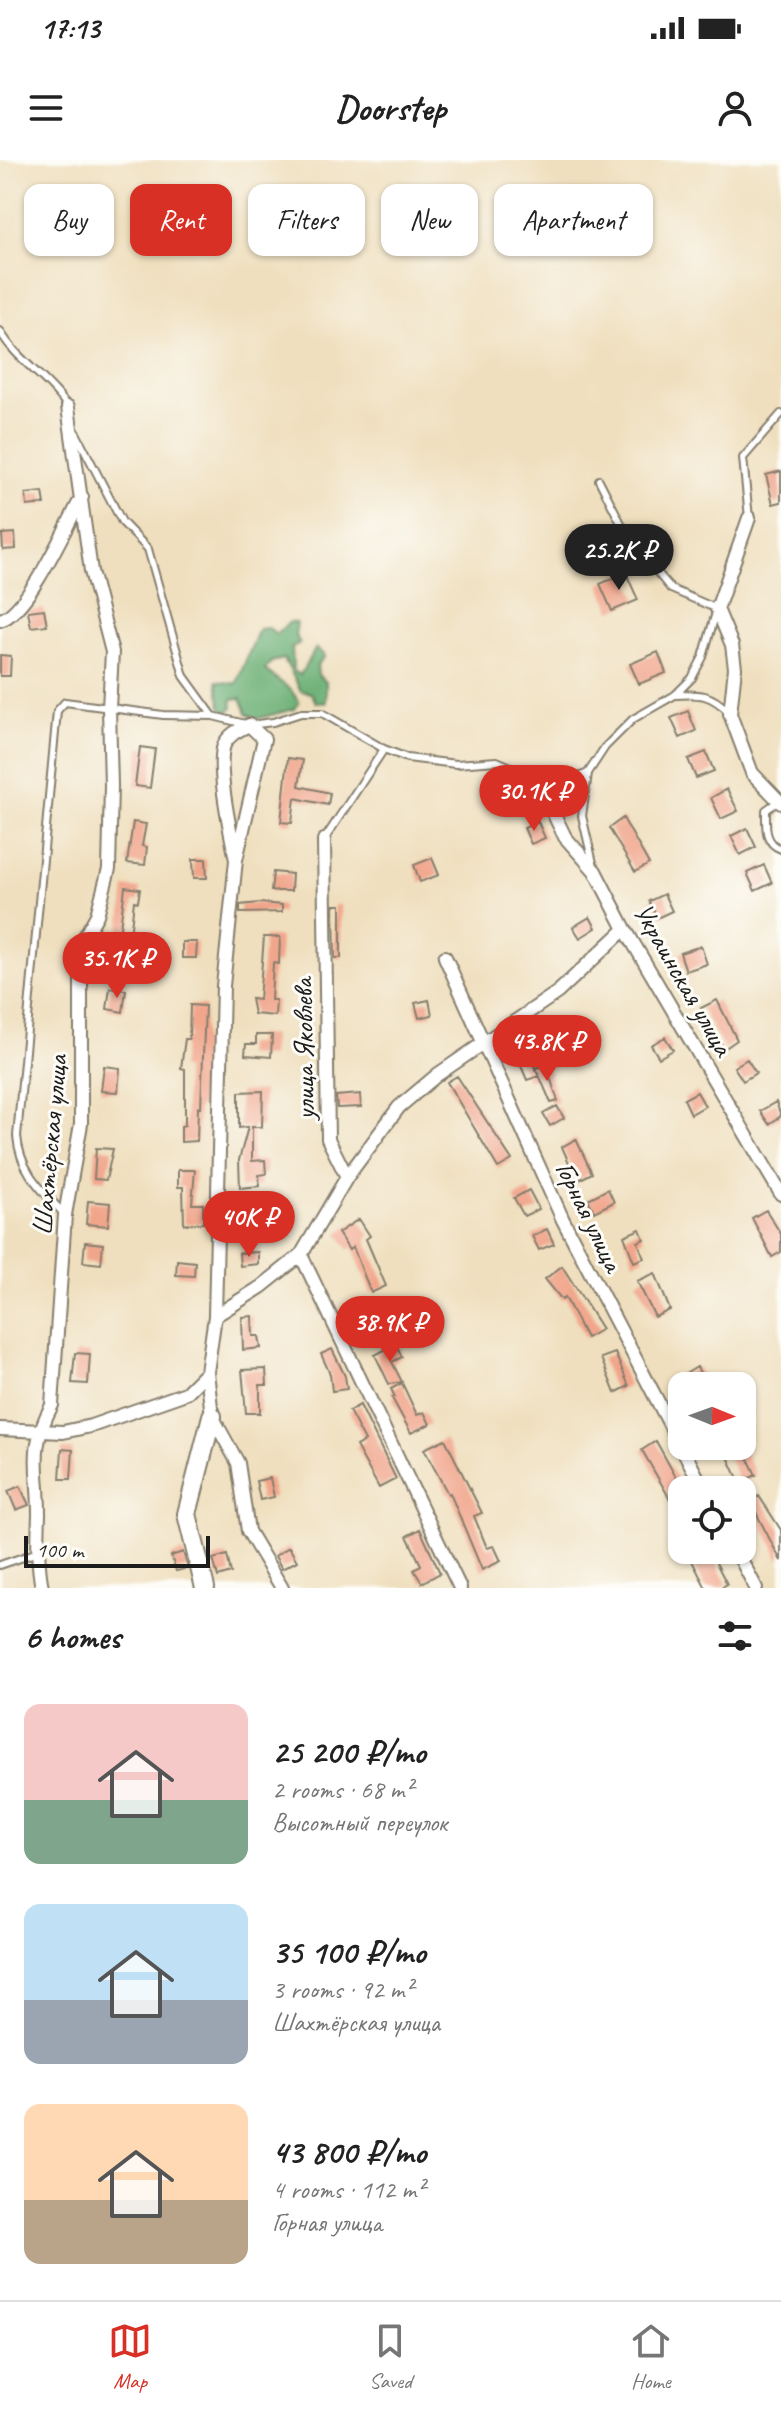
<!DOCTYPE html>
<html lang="en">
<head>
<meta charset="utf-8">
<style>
  body { margin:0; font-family:Caveat,sans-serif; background:#f2f2f2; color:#222; height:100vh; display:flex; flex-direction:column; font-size:30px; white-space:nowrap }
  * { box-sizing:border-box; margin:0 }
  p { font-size:26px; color:#767676 }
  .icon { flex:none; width:44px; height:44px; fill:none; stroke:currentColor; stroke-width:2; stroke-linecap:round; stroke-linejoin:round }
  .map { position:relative; height:1428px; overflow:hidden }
  .sheet { display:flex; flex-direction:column; background:#fff; flex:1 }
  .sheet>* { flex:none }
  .guide { position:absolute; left:24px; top:24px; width:734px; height:72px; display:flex; gap:16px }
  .needle { width:52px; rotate:91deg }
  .buttons { position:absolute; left:668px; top:1212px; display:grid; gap:16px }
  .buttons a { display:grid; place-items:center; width:88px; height:88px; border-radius:16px; background:#fff; box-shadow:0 2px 6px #0004; font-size:40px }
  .scale { position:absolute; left:24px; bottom:20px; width:186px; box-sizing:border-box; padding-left:8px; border:4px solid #1c1c1c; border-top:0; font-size:22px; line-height:28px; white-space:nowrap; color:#1c1c1c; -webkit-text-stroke:6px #fdfcf7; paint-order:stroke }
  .price { position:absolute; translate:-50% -68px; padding:0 18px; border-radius:28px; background:#d93025; color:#fff; font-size:26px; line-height:52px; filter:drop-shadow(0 2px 4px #0008) }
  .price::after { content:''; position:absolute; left:50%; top:48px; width:24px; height:18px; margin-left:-12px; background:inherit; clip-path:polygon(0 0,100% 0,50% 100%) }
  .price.selected { background:#222; color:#fff }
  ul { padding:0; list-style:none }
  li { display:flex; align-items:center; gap:24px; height:200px; padding:0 24px }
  li span { display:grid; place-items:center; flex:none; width:224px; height:160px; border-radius:16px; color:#555 }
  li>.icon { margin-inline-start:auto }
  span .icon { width:96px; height:96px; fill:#fffc; stroke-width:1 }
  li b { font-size:34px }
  h2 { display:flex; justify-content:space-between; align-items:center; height:96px; padding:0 24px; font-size:34px }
  .pill { padding:0 28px; border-radius:16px; background:#fff; box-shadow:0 2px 6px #0004; font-size:28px; line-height:72px }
  .pill.selected { background:#d93025; color:#fff }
  .status { display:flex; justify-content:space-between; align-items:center; height:56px; padding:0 40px; background:#fff; direction:ltr }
  .status svg { height:22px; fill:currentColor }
  header { display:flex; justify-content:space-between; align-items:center; height:104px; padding:0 24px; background:#fff; font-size:36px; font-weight:700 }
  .tabs { display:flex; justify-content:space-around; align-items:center; height:112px; border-top:2px solid #e0e0e0; background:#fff; font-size:22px; color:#767676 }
  .tabs a { display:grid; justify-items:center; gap:4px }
  .tabs .selected { color:#d93025 }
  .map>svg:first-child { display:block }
</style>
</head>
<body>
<div class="status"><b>17:13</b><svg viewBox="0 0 49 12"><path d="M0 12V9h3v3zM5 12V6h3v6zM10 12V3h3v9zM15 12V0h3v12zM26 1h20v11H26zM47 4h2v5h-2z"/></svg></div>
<header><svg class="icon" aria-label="menu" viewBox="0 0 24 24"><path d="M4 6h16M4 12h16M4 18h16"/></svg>Doorstep<svg class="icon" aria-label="person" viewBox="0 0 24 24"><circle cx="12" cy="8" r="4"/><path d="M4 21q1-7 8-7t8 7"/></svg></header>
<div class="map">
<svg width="781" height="1428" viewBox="0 0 781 1428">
  <rect width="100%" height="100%" fill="#fdfcf7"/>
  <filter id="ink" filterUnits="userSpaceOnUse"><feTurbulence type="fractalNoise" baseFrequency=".0125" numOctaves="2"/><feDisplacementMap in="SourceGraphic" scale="16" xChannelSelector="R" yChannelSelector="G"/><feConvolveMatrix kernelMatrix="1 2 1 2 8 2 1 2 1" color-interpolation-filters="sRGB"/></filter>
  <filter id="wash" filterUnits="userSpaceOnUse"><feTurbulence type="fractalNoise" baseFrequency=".006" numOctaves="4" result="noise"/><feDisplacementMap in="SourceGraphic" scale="32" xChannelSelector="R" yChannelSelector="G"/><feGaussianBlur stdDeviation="1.8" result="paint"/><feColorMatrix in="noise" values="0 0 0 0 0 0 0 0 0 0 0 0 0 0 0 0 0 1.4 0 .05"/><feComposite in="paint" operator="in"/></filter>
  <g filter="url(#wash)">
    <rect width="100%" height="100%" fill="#efdfbe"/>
    <!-- forest -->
    <path fill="#6baf73" stroke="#446648" stroke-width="2" d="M290,462L297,463L295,475L300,483L292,487L293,510L300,515L316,488L325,496L317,505L318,515L326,522V543L316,542L311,533L301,531L284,499L271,502L265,510L291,530L299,542L294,549L256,559L247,553L241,538L232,539L233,547L228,552L221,547L217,521L236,524L259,469L269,468L276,474Z"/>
    <g id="blocks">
      <!-- building -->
      <path fill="#f1a68c" d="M781,311V342L773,344L766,315Z
        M43,332L45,344L27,346L26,334Z
        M15,373L16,389L3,390L2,374Z
        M610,375L614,385L576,401L572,390Z
        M626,413L638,440L612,451L600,424Z
        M44,449L47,465L31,467L28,451Z
        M658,492L666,513L639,524L630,504Z
        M0,495L11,496L10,516H0Z
        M688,551L696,571L680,578L671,558Z
        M140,587L155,589L150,628L135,626Z
        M706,592L714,611L696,618L688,599Z
        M288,598L303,600L299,626L330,633L328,645L295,638L292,663L281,662Z
        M727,629L738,651L721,659L711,638Z
        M623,658L649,704L635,712L609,668Z
        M133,662L146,664L142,686L147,687L145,705L127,703Z
        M538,662L545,678L531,684L524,668Z
        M747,668L756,687L740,695L731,676Z
        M432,698L439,715L420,722L414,705Z
        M193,699H206L207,718H194Z
        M764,705L772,723L755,731L747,713Z
        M273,712L292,714L291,731H271Z
        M125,727L140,729L138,742L134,741L127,802L116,801Z
        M664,734L672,751L657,758L649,741Z
        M260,743L282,745V752L240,753V745Z
        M334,745H341V798H335Z
        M590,757L596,768L580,778L573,767Z
        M264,777H280L279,804L273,803L271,840H276L275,856L254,854L251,839L259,840Z
        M182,782H197L196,798H182Z
        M701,786L707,804L686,811L680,793Z
        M110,828L126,830L123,852L107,849Z
        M429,840L432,855L419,858L415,843Z
        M717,840L737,880L724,889L701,848Z
        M190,845L205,846L201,947H198L197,981L181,982V966L185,965V909L181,908L185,879H189Z
        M256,875H272L271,897L245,895L246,884H256Z
        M665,877L673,890L659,898L651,885Z
        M523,882L539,916L527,920L513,887Z
        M747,899L756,913L743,921L734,907Z
        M546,905L558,941L551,943L536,908Z
        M104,906L120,908L118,932L101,931Z
        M457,916L512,1000L498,1008L447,922Z
        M263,931L262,967H252V1001L265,1000L266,1014L259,1015L260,1026L240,1028L239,1000L248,967L239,968V932Z
        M697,932L705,946L691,954L684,939Z
        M360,934L361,947L337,948L336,936Z
        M776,942L781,956L769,964L760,951Z
        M557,946L564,958L550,966L543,954Z
        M576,979L592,1013L577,1021L562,987Z
        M96,988L113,989L106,1020L94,1019Z
        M178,1010H195L192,1044H203V1063L184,1064L183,1027H178Z
        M608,1029L614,1042L594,1052L588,1039Z
        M529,1030L539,1049L524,1056L514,1038Z
        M88,1041L110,1043L108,1066L86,1064Z
        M766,1050L781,1074V1092L772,1097L752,1058Z
        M257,1051L258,1069L238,1070V1052Z
        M359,1059L370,1076L366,1079L386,1126L371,1133L353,1087L349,1090L338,1073Z
        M547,1069L554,1084L539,1090L532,1076Z
        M640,1069L644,1079L638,1082L644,1098L634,1102L624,1076Z
        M85,1082L103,1084L101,1104L83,1102Z
        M258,1092V1104L240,1106L239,1093Z
        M177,1100L195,1102L194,1116L176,1115Z
        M562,1106L602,1169L586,1178L565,1137L562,1140L545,1119Z
        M655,1113L670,1150L655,1157L637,1121Z
        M252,1156L253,1176H259L261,1188L243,1190L242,1157Z
        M396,1184L402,1197L392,1202L402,1222L389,1224L375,1195Z
        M332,1189L345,1216L347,1229L332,1231L330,1214L321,1194Z
        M75,1193L90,1194L88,1224L72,1223Z
        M615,1193L629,1226L615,1233L601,1198Z
        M697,1207L707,1226H694L687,1213Z
        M266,1209L267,1225H260V1253H246L242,1210Z
        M402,1223L417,1255L424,1252L430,1264L411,1273L392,1238L395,1237L391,1229Z
        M360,1245L396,1319L379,1328L356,1286L365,1281L349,1251Z
        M445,1279L482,1353L474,1356L487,1388L494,1386L501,1401L482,1410L450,1333L448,1334L424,1289Z
        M656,1281L682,1328V1360L642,1290Z
        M723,1286H742L756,1315L740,1323Z
        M62,1289L73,1290L71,1319H60Z
        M270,1318L274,1337L260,1340L256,1321Z
        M20,1326L29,1345L16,1350L8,1331Z
        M759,1336L781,1370V1401L750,1341Z
        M420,1369L440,1413L422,1423L414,1410L421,1405L407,1376Z
        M289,1387L297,1401L282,1409L275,1396Z
        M710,1391L727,1424L720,1428H706L692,1401Z
        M183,1392L188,1408L176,1411L171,1396Z
        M227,1395L231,1413L218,1417L213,1399Z"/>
    </g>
  </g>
  <g filter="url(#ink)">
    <use href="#blocks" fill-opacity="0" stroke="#867e6d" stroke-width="2"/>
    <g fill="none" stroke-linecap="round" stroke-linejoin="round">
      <defs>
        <path id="lane" d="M0,171C17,201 49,218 68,247
          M76,273L122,362L148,389L184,516L213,556L249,565L273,562L301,553H322L384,589L407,598L456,604L497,601L520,611L543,632L588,613L605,587L633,559L675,535L692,518L703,497L717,449L671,429L628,377L599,320
          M749,358L743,298L781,254
          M675,535C700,533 711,534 729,552
          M588,613L582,656L593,703
          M777,642L766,650C766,666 764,683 781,689
          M324,680L384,589
          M65,1055C42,1030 20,1012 17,976L57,551L65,542L163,555L213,556
          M0,1405L35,1393"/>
        <path id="street" d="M749,358L717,449L732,485L735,508L730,554L752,613L781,643
          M0,460C28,453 67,364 82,337
          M543,632L565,677L595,711L625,769L781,1034
          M324,680L328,979L347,1017L301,1095L460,1428
          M236,700C231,674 216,608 224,585C229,574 239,570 249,565L264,579L236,700L223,826L215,1156L207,1212L212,1256L238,1303L248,1371L282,1428
          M445,797L563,1060L704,1330
          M347,1017L399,947L437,915L558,832L625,769
          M215,1156L261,1127L301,1095
          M0,1269L63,1272L91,1266L186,1233L207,1212
          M736,1390L756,1428
          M42,1428C37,1402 38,1380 39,1354C39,1307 28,1290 52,1245L65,1055L81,964V783L97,755L109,709L111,626L109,548L112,492L91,411L68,247"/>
        <path id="secondary" d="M205,1428L187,1354L212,1256"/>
      </defs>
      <!-- lane casing -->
      <use href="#lane" stroke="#867e6d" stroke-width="10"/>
      <!-- street casing -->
      <use href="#street" stroke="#867e6d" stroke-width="16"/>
      <!-- secondary casing -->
      <use href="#secondary" stroke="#867e6d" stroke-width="22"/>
      <!-- lane -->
      <use href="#lane" stroke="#fff" stroke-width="6"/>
      <!-- street -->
      <use href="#street" stroke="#fff" stroke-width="12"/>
      <!-- secondary -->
      <use href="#secondary" stroke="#fff" stroke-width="18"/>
    </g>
  </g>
  <g text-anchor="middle" stroke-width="6" stroke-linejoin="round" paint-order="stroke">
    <!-- street labels -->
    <g font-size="28" fill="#1c1c1c" stroke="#fdfcf7">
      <text transform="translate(684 819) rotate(60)" y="10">Украинская улица</text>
      <text transform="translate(303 889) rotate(-91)" y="10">улица Яковлева</text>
      <text transform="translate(49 985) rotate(-85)" y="10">Шахтёрская улица</text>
      <text transform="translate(590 1056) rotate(64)" y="10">Горная улица</text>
    </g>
  </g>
</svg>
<div class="buttons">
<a><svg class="needle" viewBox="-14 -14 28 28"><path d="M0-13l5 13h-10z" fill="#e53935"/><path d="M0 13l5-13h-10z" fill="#767676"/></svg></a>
<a><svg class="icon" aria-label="locate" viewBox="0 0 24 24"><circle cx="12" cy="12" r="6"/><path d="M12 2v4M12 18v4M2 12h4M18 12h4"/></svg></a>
</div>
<div class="scale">100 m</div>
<b class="price selected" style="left:619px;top:432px">25.2K ₽</b>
<b class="price" style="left:534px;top:673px">30.1K ₽</b>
<b class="price" style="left:117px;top:840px">35.1K ₽</b>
<b class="price" style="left:547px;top:923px">43.8K ₽</b>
<b class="price" style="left:249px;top:1099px">40K ₽</b>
<b class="price" style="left:390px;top:1204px">38.9K ₽</b>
<div class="guide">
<a class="pill">Buy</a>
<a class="pill selected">Rent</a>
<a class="pill">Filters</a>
<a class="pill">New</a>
<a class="pill">Apartment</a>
</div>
</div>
<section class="sheet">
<h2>6 homes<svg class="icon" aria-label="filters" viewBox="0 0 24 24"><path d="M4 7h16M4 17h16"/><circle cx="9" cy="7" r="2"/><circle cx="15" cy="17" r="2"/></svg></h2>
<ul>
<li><span style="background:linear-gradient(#f6c9c9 60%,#7fa58c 0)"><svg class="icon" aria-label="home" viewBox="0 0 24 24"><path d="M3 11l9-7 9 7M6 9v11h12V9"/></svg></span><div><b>25 200 ₽/mo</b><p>2 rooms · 68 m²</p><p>Высотный переулок</p></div></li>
<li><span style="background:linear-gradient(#bfe0f5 60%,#9aa5b1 0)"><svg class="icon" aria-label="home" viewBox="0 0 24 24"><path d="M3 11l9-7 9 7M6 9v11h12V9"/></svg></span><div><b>35 100 ₽/mo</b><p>3 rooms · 92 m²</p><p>Шахтёрская улица</p></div></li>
<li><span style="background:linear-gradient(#ffd9b3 60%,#b9a48a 0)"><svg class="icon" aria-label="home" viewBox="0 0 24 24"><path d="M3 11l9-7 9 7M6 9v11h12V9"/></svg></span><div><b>43 800 ₽/mo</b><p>4 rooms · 112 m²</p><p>Горная улица</p></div></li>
</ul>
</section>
<nav class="tabs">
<a class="selected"><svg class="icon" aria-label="map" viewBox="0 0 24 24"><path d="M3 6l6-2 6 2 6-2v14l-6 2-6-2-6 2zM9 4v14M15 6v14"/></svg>Map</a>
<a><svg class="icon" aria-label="saved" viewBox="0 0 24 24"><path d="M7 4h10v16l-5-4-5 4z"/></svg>Saved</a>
<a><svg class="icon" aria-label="home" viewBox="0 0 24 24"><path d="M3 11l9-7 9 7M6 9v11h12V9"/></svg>Home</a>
</nav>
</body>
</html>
